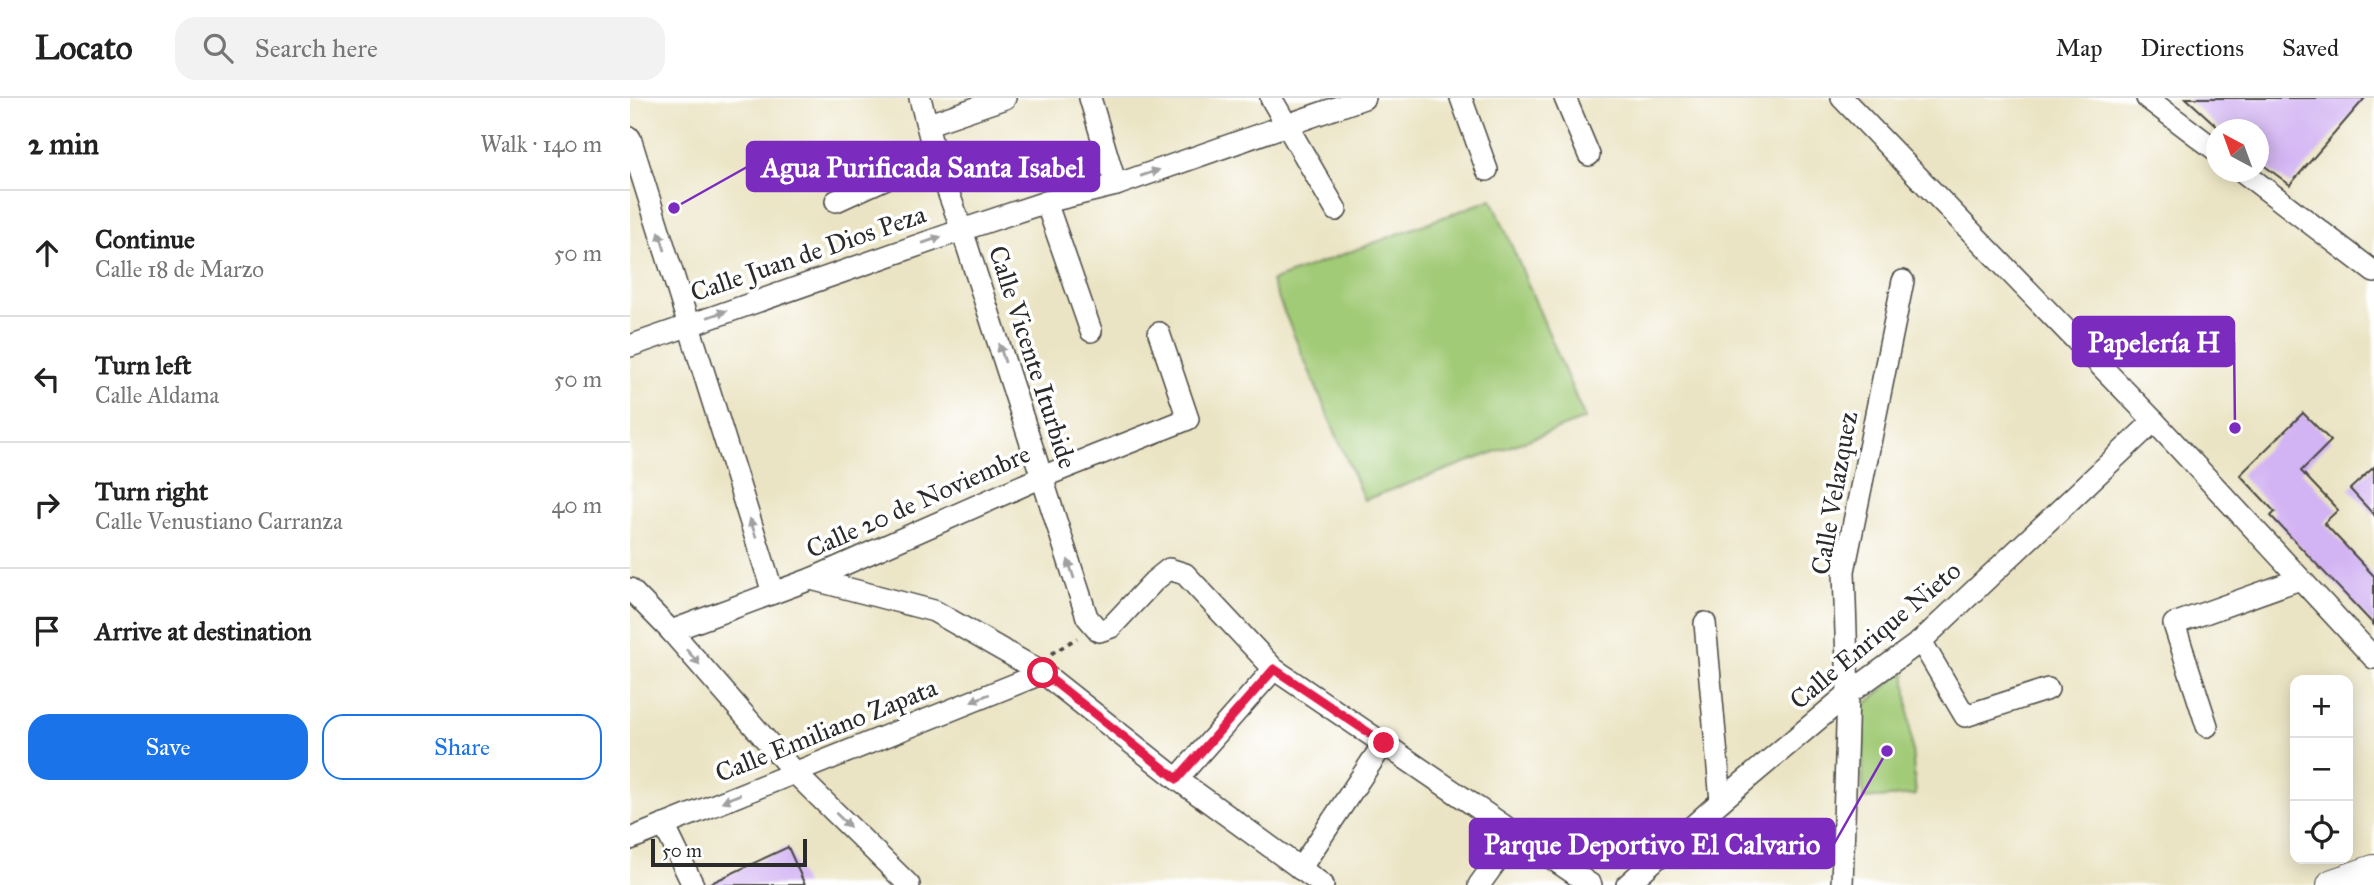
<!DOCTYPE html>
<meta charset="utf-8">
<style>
:root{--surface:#fff;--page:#f2f2f2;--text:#222;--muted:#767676;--line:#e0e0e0;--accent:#1a73e8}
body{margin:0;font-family:"IM FELL Great Primer",serif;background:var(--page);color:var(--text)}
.controls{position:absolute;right:21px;bottom:21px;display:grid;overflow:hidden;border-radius:14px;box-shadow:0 4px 18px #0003}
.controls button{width:63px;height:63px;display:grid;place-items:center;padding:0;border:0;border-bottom:2px solid var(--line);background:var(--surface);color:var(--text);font:35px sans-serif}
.compass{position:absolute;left:1576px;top:21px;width:63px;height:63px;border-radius:50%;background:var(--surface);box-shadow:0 4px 18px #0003;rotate:319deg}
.scale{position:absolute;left:21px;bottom:18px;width:156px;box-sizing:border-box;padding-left:7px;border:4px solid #2b2b2b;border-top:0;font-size:19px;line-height:24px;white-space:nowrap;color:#2b2b2b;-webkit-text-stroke:5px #fff;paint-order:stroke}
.stop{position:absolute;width:21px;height:21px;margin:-16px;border:5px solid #e11d48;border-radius:50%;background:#fff}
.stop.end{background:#e11d48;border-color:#fff;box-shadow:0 2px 7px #0008}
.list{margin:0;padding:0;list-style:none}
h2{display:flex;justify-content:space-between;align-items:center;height:91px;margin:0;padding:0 28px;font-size:30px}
h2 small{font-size:23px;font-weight:400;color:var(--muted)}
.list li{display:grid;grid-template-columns:46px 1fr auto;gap:21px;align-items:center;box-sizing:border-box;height:126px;padding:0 28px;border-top:2px solid var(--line)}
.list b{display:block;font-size:26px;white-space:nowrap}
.list p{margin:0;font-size:23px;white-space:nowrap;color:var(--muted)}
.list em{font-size:23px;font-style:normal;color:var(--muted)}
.actions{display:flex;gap:14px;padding:21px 28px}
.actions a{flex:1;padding:16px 0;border:2px solid var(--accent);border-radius:21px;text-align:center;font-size:24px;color:var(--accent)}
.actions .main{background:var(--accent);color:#fff}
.icon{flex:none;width:38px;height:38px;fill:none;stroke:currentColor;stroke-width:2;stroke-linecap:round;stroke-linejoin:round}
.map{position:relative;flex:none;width:1744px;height:787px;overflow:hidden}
header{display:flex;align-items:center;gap:42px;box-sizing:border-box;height:98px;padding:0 35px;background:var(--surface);border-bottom:2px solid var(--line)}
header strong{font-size:33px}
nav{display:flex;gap:38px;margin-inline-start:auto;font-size:24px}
.search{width:490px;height:63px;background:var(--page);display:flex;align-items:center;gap:18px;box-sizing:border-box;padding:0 24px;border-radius:21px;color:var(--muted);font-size:26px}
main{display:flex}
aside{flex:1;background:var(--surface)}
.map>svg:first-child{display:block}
</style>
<header>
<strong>Locato</strong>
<div class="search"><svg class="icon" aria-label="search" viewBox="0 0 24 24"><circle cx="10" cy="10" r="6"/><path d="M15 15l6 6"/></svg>Search here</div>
<nav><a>Map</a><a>Directions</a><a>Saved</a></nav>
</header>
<main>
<aside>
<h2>2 min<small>Walk · 140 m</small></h2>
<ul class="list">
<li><svg class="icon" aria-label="ahead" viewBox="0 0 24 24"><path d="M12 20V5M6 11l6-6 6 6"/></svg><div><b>Continue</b><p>Calle 18 de Marzo</p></div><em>50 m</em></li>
<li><svg class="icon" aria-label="left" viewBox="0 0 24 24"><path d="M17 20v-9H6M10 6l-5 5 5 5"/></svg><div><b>Turn left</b><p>Calle Aldama</p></div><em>50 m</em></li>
<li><svg class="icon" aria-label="right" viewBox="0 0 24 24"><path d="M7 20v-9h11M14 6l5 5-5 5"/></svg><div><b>Turn right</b><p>Calle Venustiano Carranza</p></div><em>40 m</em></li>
<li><svg class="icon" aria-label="arrive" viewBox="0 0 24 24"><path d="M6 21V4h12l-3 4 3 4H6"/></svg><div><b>Arrive at destination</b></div></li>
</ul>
<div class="actions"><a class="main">Save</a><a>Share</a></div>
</aside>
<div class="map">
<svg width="1744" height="787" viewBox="0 0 1744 787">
<rect width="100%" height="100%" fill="#fff"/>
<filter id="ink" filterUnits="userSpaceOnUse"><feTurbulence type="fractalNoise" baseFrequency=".0143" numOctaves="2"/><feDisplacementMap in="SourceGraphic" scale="14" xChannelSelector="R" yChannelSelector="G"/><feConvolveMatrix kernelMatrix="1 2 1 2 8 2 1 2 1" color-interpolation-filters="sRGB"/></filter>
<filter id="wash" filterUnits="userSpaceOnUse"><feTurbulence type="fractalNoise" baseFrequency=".00686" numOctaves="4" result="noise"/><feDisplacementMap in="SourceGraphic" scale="28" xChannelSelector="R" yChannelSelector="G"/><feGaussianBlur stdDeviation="1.57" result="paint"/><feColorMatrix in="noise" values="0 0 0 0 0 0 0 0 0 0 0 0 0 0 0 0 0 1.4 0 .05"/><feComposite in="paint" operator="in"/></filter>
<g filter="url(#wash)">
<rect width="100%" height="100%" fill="#ebe4c4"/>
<!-- green -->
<g fill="#a2cb77" stroke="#667b51" stroke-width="2">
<polygon points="862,101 955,321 734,402 641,183"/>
<polygon points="1275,572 1286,697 1233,701 1232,609"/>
</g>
<g id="blocks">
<!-- building -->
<g fill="#d2b3f3">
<polygon points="1556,0 1735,0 1660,87 1628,63 1628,32 1591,32"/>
<polygon points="1673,315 1701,343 1671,373 1708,412 1694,425 1744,478 1744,527 1641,418 1645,414 1610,377"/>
<polygon points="1744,369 1744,417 1720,391"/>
<polygon points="158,749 175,787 77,787"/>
</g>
</g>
</g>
<g filter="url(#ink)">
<use href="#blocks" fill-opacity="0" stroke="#484742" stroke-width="2"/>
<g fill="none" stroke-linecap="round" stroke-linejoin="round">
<defs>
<g id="street">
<polyline points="290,0 305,58 332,132 457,519 469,533 481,529 524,483 539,471 555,476 644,571 961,787"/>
<polyline points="460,0 486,87"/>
<polyline points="641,0 706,112"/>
<polyline points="831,0 857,72"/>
<polyline points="935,0 959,57"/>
<polyline points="1212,0 1524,323 1744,560"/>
<polyline points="1517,0 1587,53"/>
<polyline points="299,26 375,0"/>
<polyline points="0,40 143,495"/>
<polyline points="1613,74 1744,174"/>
<polyline points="206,103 305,58"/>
<polyline points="416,104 461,233"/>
<polyline points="0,248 332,132 416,104 486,87 734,0"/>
<polyline points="181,481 304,513 413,575 547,681 693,787"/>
<polyline points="0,491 41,533 164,674 279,787"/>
<polyline points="1075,525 1091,703"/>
<polyline points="41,533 181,481 412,379 558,321 529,235"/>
<polyline points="1291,543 1335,618 1418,591"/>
<polyline points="1577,628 1544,526 1670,481"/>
<polyline points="547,681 644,571"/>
<polyline points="34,727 63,787"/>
<polyline points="0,741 413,575"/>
<polyline points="670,771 754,645"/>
<polyline points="849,787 886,736"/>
<polyline points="997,787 1091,703 1218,596 1291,543 1524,323"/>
<polyline points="1212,787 1218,596 1214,473 1273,183"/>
</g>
<polyline id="secondary" points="1703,787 1744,773"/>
</defs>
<!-- street casing -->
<use href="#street" stroke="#484742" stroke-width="24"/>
<!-- secondary casing -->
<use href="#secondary" stroke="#484742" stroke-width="34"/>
<!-- path -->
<polyline stroke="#484742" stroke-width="3.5" stroke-dasharray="5 5" stroke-linecap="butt" points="421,556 447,540"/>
<!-- street -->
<use href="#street" stroke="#fff" stroke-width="21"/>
<!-- secondary -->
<use href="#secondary" stroke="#fff" stroke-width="32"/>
</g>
<!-- one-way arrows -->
<defs><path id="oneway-solid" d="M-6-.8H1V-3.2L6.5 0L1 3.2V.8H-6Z" transform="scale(1.75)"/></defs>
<g fill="#a0a0a0">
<use href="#oneway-solid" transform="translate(520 75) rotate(-19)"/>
<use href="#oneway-solid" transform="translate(302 142) rotate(-19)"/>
<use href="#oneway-solid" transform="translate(32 143) rotate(-107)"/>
<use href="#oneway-solid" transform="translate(87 216) rotate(-19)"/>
<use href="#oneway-solid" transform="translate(372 255) rotate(-108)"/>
<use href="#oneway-solid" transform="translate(123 430) rotate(-108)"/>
<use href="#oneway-solid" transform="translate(441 471) rotate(-108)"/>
<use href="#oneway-solid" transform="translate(63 559) rotate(49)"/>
<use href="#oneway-solid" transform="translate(350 600) rotate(158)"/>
<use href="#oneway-solid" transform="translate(101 700) rotate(158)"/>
<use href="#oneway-solid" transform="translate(213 722) rotate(44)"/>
</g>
</g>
<g fill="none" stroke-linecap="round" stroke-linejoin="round" filter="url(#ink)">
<!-- route -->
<polyline stroke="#e11d48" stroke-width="9" points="413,575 547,681 644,571 754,645"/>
</g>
<g text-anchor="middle" stroke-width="7" stroke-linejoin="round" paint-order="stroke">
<!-- street labels -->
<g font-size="26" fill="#2b2b2b" stroke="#fff">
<text transform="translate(178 155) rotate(-19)" y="9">Calle Juan de Dios Peza</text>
<text transform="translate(403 259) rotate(72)" y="9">Calle Vicente Iturbide</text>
<text transform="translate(1204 395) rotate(-80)" y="9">Calle Velazquez</text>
<text transform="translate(288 403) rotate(-24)" y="9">Calle 20 de Noviembre</text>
<text transform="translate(1245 537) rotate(-40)" y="9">Calle Enrique Nieto</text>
<text transform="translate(196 632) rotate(-22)" y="9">Calle Emiliano Zapata</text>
</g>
</g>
<!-- callouts -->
<path fill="none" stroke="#7b2cbf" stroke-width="2.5" d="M44 110L117 69M1605 330L1604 244M1257 653L1204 746"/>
<g fill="#7b2cbf" stroke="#fff" stroke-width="2.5">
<circle cx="44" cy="110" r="7"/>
<circle cx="1605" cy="330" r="7"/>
<circle cx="1257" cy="653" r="7"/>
</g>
<g fill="#7b2cbf" stroke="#7b2cbf" stroke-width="2.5">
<rect x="117" y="44" width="352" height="49" rx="7"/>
<rect x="1443" y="219" width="161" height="49" rx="7"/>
<rect x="840" y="721" width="364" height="49" rx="7"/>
</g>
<g font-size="28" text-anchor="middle" font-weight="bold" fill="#fff">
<text x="293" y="79">Agua Purificada Santa Isabel</text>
<text x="1524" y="254">Papelería H</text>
<text x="1022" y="756">Parque Deportivo El Calvario</text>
</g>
</svg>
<div class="controls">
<button>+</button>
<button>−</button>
<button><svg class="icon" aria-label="locate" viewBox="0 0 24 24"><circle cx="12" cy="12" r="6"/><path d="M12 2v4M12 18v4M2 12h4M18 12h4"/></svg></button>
</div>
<svg class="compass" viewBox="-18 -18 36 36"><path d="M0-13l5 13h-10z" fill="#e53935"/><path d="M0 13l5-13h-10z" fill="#767676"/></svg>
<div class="scale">50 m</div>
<div class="stop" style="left:413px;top:575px"></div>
<div class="stop end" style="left:754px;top:645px"></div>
</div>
</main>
